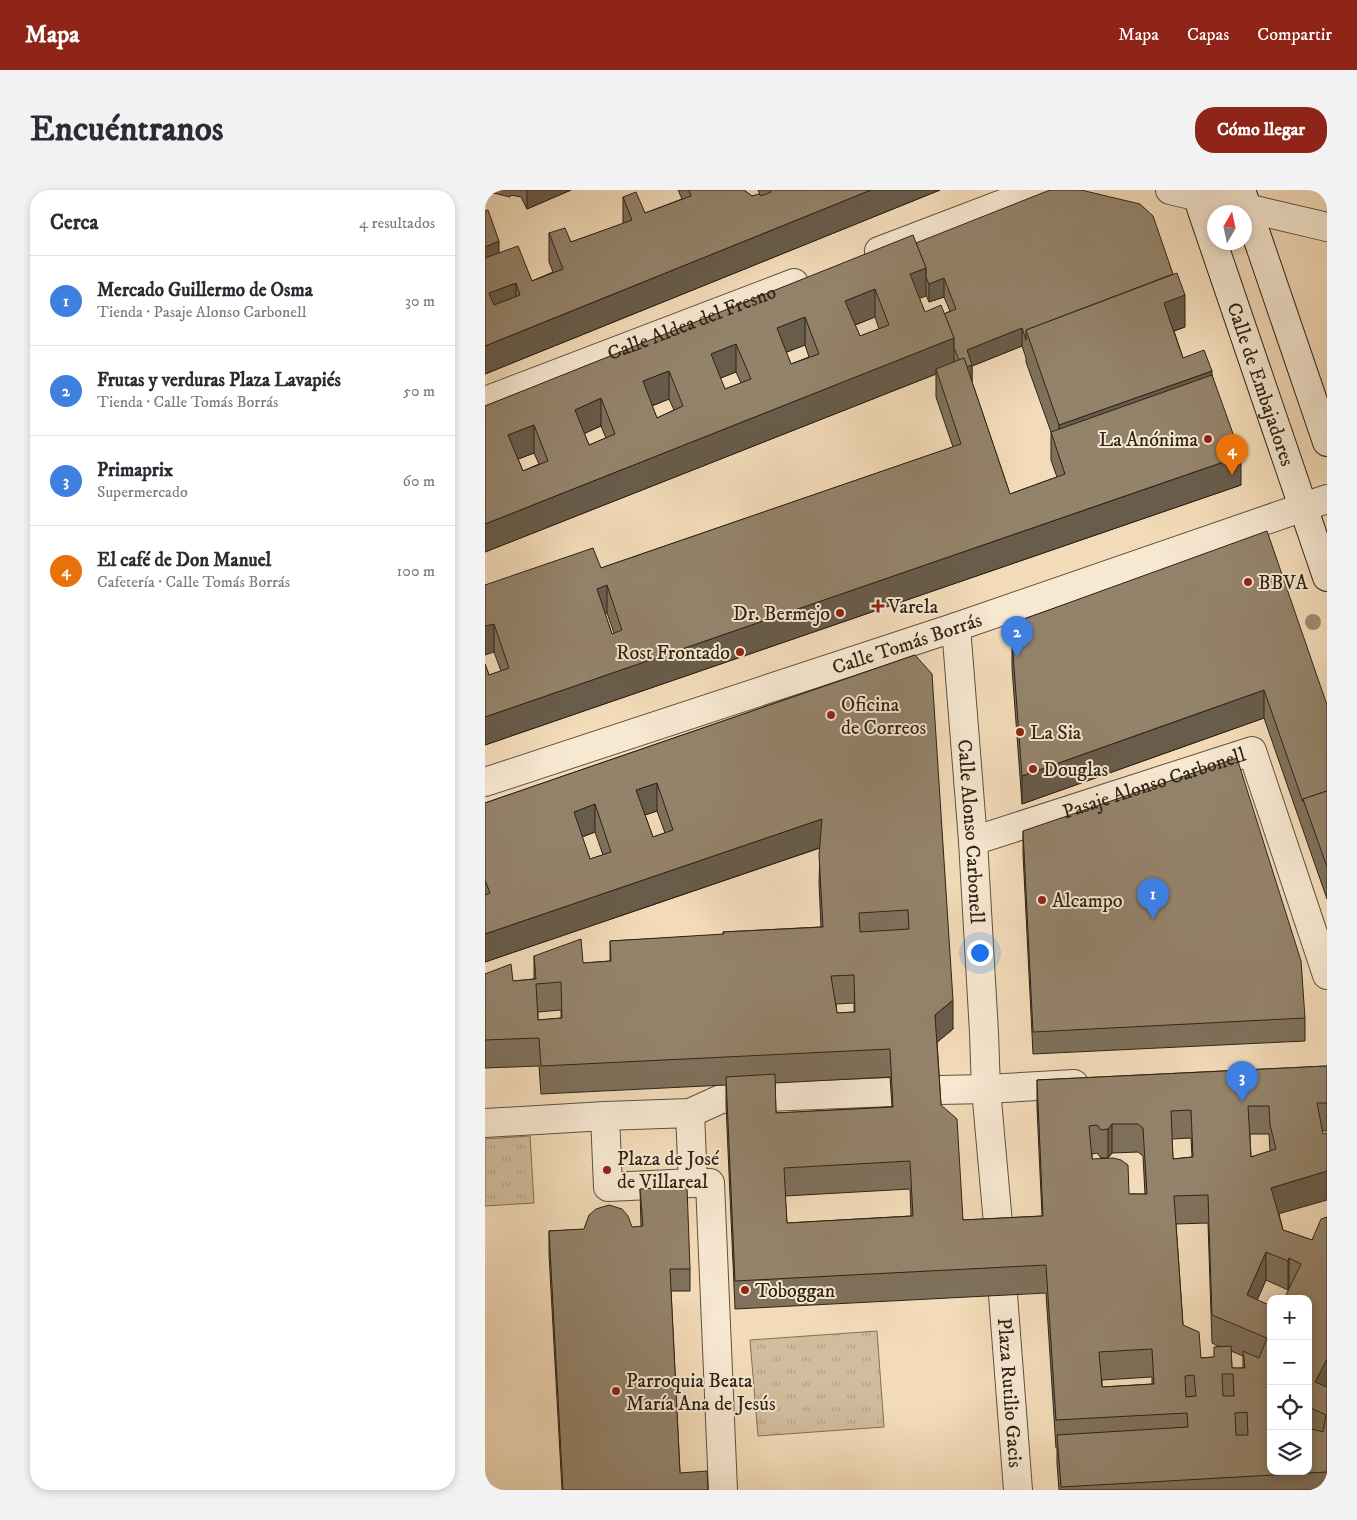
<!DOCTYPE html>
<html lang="es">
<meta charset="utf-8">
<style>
:root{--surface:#fff;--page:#f2f2f3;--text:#2b2b33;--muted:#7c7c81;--line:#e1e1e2;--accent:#8f2418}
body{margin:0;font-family:"IM FELL DW Pica",serif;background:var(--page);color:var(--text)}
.controls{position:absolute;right:15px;bottom:15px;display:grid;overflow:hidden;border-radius:10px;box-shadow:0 2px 8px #0003}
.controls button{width:45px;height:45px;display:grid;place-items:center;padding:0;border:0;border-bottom:1px solid var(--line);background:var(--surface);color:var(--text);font:25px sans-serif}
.compass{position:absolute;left:722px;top:15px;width:45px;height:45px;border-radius:50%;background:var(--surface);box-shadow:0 2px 8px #0003;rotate:9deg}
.you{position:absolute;left:494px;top:762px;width:18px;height:18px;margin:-12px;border:4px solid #fff;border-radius:50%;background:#1a73e8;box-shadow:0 0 0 8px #1a73e833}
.badge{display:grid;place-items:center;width:32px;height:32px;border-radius:50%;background:var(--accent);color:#fff;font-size:16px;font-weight:700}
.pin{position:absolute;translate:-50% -41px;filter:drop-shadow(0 1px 2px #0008)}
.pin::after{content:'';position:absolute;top:26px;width:18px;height:15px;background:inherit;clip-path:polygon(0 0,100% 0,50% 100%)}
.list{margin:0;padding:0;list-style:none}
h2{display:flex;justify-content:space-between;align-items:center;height:65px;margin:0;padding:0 20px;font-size:21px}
h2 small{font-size:16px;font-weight:400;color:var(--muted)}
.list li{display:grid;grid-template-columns:32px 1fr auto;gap:15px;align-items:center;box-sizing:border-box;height:90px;padding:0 20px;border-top:1px solid var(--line)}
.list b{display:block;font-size:19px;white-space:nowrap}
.list p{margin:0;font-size:16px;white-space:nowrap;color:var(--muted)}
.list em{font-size:16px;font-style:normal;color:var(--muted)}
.icon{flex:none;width:28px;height:28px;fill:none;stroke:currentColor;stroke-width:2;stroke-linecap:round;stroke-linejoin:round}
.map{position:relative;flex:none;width:842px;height:1300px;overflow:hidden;border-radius:20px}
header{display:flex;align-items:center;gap:30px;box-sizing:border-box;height:70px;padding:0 25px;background:var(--accent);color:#fff}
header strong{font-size:24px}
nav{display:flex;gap:28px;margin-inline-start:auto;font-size:18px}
.intro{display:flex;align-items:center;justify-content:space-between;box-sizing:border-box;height:120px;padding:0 30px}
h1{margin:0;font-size:35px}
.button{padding:12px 22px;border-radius:20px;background:var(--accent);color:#fff;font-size:18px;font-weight:700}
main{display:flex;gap:30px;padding:0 30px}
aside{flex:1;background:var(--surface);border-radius:20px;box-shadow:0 2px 8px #0003}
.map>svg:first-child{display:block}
</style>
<header>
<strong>Mapa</strong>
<nav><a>Mapa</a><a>Capas</a><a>Compartir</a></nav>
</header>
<div class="intro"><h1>Encuéntranos</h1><a class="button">Cómo llegar</a></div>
<main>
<aside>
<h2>Cerca<small>4 resultados</small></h2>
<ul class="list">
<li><span class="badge" style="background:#3f7fe0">1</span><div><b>Mercado Guillermo de Osma</b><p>Tienda · Pasaje Alonso Carbonell</p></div><em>30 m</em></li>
<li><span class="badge" style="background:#3f7fe0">2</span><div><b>Frutas y verduras Plaza Lavapiés</b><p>Tienda · Calle Tomás Borrás</p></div><em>50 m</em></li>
<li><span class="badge" style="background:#3f7fe0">3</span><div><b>Primaprix</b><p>Supermercado</p></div><em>60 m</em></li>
<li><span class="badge" style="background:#e8710a">4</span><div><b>El café de Don Manuel</b><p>Cafetería · Calle Tomás Borrás</p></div><em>100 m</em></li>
</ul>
</aside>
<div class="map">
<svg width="842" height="1300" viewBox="0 0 842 1300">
<defs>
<pattern id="grass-tufts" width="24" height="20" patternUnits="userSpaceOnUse" patternTransform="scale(1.25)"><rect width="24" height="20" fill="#d1bc9d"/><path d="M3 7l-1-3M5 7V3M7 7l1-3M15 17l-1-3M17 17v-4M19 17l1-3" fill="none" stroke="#b4a186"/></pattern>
</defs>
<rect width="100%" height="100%" fill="#f3dbb9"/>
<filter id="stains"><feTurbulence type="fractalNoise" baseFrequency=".004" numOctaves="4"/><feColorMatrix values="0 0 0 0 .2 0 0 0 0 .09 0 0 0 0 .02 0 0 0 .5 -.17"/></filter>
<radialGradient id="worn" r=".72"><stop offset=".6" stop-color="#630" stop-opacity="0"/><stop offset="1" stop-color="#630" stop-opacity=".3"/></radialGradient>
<!-- grass -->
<g fill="url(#grass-tufts)" stroke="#7f705a">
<polygon points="45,946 49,1013 0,1016 0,949"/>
<polygon points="392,1141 399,1237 273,1246 265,1150"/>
</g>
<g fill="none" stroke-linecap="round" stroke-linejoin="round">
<defs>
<g id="pedestrian">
<path id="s1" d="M488,651l279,-90 75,224"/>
<polyline points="501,899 589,894"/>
<polyline points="0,933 120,926"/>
<polyline points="208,993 225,993 238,1300"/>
</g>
<g id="minor">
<polyline points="685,0 842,37"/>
<polyline points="394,61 554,0"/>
<path id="s2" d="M0,211l309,-118"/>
<path id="s3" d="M471,437l17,214 11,192 2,56 14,157"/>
<path id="s4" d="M0,592l471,-155 371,-128"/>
<polyline points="454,900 501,899"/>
<polyline points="205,923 208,993 123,997 120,926 205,923 236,909 406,902"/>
<path id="s5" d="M518,1105l15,195"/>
</g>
<g id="secondary">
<path id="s6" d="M710,0l132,387"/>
<polyline points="756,0 842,252"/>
</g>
</defs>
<!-- pedestrian casing -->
<use href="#pedestrian" stroke="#5e513f" stroke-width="30"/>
<!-- minor casing -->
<use href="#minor" stroke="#5e513f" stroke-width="30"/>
<!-- secondary casing -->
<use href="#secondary" stroke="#2d2316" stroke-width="30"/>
<!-- pedestrian -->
<use href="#pedestrian" stroke="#f7e8d2" stroke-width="28"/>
<!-- minor -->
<use href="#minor" stroke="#f7e8d2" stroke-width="28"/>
<!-- secondary -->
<use href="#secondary" stroke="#f7e8d2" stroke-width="28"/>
</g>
<!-- trees -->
<circle fill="#9d8b72" cx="828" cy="432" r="8"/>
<!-- wall -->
<g fill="#7f715c" stroke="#2d2316" fill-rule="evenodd">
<polygon points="0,0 86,0 42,19 36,7 26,5 25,7 0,1"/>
<polygon points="193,0 259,0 267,6 275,5 273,0 455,0 0,184 14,63 47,91 68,82 64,72 64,43 86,52 138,34 138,7 160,23 197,9"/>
<path d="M431,53l269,84 -11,4 9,27 29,17 29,110 -756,260v-81l4,11 12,-4 -7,-19 -9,-67 116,-17 352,-121 -17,-50v-23l-451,178v-146zM441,105l3,7 15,-5 6,14 -6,3 -19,-2 -6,-14zM390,127l4,12 -19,7 -5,-11zM320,155l4,12 -18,7 -5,-12zM537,156l4,12v4l25,70v28l6,17 -47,17 -38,-112v-16zM251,182l5,11 -16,6 -5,-11zM184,209l5,11 -17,8 -5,-12zM116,236l5,12 -17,7 -5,-12zM49,263l5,11 -16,7 -5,-12zM122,423l7,20 -2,1 -7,-20z"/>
<polygon points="539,429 842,515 842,709 779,528 537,614 527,478 527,450"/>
<path d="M430,465l38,374 -16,13 4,63 22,115 79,-4 -5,-108v-28l290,-14v65h-5l-43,83 4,16 29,10 15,-23v273h-268l-2,-27v-15h-1l-10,-155 -311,16 -9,-204v-20l-185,9 -2,-28 -54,2v-94l28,7 21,-2v-23l49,7 27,-2v-20l113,-6v-3l98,-5 -2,-44 1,-35 -335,114v-159zM172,621l8,22 -12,4 -8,-22zM110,642l8,23 -13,4 -8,-22zM369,813v9l-17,1 -1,-9zM76,820v8l-23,2v-8zM405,887l2,30 -116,6 -1,-30zM765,944h19l1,17 -19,6zM706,948l1,19 -19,2 -1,-20zM653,962l5,4 2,38h-16l-37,-35v-5l5,-1 4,5h7l4,-5zM425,999l1,27 -124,7 -2,-27zM723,1033l4,120 8,4 -6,10 -13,1 -18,-33 -7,-101zM781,1090l22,10 1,-4 19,13v172h-37v-165l-14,-6zM746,1161l12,5v12h-11zM667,1187v7l-50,3v-7z"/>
<polygon points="538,641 820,828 820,851 548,864 538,664"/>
<polygon points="155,999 205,1079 205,1101 186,1101 195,1283 223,1300 77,1300 64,1064 64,1041 156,1037"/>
</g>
<!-- shaded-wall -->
<g fill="#685c4b" stroke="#2d2316">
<polygon points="42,0 86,0 42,19"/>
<polygon points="386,0 455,0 0,184 0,156"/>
<polygon points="14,51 14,79 0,85 0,57"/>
<polygon points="441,78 441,106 425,112 425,84"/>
<polygon points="459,88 459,107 444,112 444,94"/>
<polygon points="31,93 31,121 4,131 4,103"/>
<polygon points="390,99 390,127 360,139 360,111"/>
<polygon points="700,105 700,137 679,144 546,152"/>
<polygon points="320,127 320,155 292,166 292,138"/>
<polygon points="537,138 537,156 487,176 487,193 477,197 482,160"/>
<polygon points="469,148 469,177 451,179 451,184 0,362 0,334"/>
<polygon points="251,154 251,182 226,192 226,164"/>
<polygon points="184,181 184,209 158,219 158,191"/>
<polygon points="727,181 727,213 574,267 574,235"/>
<polygon points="116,208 116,236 90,248 90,220"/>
<polygon points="49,235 49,263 23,273 23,245"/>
<polygon points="756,266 756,295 0,555 0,527"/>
<polygon points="122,395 122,423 112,427 112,399"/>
<polygon points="9,434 9,462 0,465 0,436"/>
<polygon points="779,500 779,528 537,614 537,586"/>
<polygon points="172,593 172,621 151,628 151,600"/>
<polygon points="110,614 110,642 89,650 89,622"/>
<polygon points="337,629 337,657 0,772 0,744"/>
<polygon points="468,810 468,839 450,854 450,825"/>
<polygon points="627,934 627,963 623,968 623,939"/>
<polygon points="842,981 842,1010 786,1026 786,998"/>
<polygon points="781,1062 781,1090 762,1133 762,1105"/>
<polygon points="804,1068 804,1096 803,1100 803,1071"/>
<polygon points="842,1169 842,1197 830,1220 830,1192"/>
</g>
<!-- building -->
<g fill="#94836b" stroke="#2d2316" fill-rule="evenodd">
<path d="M204,0h55l8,6 7,-2 2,2 10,-4 -1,-2h101l-386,156v-88l33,-12 14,35 31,-12 -14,-36 16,-5 6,14 61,-22 -9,-23 13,-5 9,21 46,-17zM31,93l4,12 -26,10 -5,-12z"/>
<polygon points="565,0 596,0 655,14 668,26 688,84 541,140 541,150 537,138 482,160 487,175 482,177 479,168 474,170 469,158 469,148 459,124 471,119 459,88 444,94 441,87 441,78 431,53"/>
<polygon points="3,20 14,51 0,57 0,21"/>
<path d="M428,45l13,33 -16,6 15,38 16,-7 13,33 -469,186v-118zM390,99l14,36 -29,11 -15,-35zM320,127l14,37 -28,10 -14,-36zM251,154l15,35 -26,10 -14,-35zM184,181l14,35 -26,12 -14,-37zM116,208l14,36 -26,11 -14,-35zM49,235l14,36 -25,10 -15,-36z"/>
<polygon points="692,83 700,105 679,113 684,128 698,168 719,160 727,181 574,235 541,140"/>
<path d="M479,168l46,136 55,-20 -14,-42 161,-57 29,81 -756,261v-53l4,11 20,-7 -15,-44 -9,2v-41l108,-37 8,20 360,-124 -25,-75zM122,395l15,45 -10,4 -15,-45z"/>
<polygon points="782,341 842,515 842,601 818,609 818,612 779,500 537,586 527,450 539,429"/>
<path d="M430,465l17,19 21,326 -18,15 6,90 16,14 6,101 80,-4 -6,-136 290,-14v37h-10l6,31 4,-1v38l-56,17 12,42 29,10 9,-21 6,-2v142l-12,23 12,5v85l-266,15 -4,-52 131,-8 -1,-14 -131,7 -10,-155 -311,16 -9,-204 49,-3 1,39 117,-6 -3,-58 -349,17 -2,-28 -54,2v-66l26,-10 2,17 23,-2 -2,-23 47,-17 2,24 28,-2 -1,-20 114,-7 -1,-2 100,-5 -4,-72 3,-36 -337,115v-39l5,-2 -5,-13v-77zM172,593l16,47 -20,7 -17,-47zM110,614l16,48 -21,7 -16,-47zM423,720l1,19 -49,3 -1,-19zM369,785l1,37 -18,1 -6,-37zM76,792l1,36 -24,2 -2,-36zM763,916h21l1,19 6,24 -25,8zM706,920l2,47 -20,2 -2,-48zM627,934h26l5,4 4,66h-18l-1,-29 -7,-5 -8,-2 -21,1 -3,-33 8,-1 4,5 7,-1zM425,971l3,55 -126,7 -3,-55zM723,1005l4,120 55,23 -8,20 -16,-7 2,17h-13l-1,-22 -17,1v10l-13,1 -2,-26 -16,-7 -9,-129zM781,1062l22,9 1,-3 12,6 -17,35h24v109h3l15,7 -3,17 -15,-4v43h-37v-165l-24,-11zM667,1159l2,35 -52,3 -3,-35zM737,1184h11l1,22h-11zM709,1185l2,21 -10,1 -1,-21zM762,1222l1,23h-12l-1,-22z"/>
<polygon points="752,568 816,771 820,828 548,842 538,641"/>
<polygon points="842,601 842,677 818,609"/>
<polygon points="202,996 205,1079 185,1079 195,1283 222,1281 223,1300 78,1300 64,1041 99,1039 104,1025 111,1019 124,1015 137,1019 143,1026 147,1037 158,1036 155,999"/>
</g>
<!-- markers -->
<g fill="#8f2418" stroke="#f7e8d2" stroke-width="2">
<circle cx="723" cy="249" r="5"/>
<circle cx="763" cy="392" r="5"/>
<path d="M390.5 408.5h5v5h5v5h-5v5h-5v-5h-5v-5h5z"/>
<circle cx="355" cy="423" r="5"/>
<circle cx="255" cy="462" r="5"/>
<circle cx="346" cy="525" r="5"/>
<circle cx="535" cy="542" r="5"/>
<circle cx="548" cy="579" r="5"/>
<circle cx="557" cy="710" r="5"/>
<circle cx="122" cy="980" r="5"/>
<circle cx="260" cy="1100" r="5"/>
<circle cx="131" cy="1201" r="5"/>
</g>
<g text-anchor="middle" stroke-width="4" stroke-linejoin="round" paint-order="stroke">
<!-- street labels -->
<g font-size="20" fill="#2d2316" stroke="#f7e8d2">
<text dy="7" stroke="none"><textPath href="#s2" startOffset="221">Calle Aldea del Fresno</textPath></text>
<text dy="7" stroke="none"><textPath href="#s6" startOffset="205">Calle de Embajadores</textPath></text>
<text dy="7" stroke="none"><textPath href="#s4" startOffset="444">Calle Tomás Borrás</textPath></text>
<text dy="7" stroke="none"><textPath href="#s1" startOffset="190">Pasaje Alonso Carbonell</textPath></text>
<text dy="7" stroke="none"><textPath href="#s3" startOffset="205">Calle Alonso Carbonell</textPath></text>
<text dy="7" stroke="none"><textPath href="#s5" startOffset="98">Plaza Rutilio Gacis</textPath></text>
</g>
<!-- poi labels -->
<g font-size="20" fill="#2d2316" stroke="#f7e8d2" text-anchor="start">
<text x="713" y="256" text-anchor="end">La Anónima</text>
<text x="773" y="399">BBVA</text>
<text x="403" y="423">Varela</text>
<text x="345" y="430" text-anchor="end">Dr. Bermejo</text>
<text x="245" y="469" text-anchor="end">Rost Frontado</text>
<text x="356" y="521">Oficina<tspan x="356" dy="23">de Correos</tspan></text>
<text x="545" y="549">La Sia</text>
<text x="558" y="586">Douglas</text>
<text x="567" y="717">Alcampo</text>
<text x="132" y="975">Plaza de José<tspan x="132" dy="23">de Villareal</tspan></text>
<text x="270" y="1107">Toboggan</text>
<text x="141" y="1197">Parroquia Beata<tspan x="141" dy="23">María Ana de Jesús</tspan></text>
</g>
</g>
<rect width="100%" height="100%" filter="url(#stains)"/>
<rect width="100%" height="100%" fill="url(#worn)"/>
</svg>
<div class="controls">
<button>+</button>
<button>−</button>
<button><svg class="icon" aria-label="locate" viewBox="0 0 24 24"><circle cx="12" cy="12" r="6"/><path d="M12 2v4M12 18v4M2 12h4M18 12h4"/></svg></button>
<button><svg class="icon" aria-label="layers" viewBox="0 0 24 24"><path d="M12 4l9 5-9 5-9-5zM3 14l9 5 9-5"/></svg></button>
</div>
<svg class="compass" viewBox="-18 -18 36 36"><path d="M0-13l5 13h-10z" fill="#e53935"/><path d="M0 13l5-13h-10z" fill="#7c7c81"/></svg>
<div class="you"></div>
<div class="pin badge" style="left:668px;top:729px;background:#3f7fe0">1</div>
<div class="pin badge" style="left:532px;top:467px;background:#3f7fe0">2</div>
<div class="pin badge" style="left:757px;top:912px;background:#3f7fe0">3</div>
<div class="pin badge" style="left:747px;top:285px;background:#e8710a">4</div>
</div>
</main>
